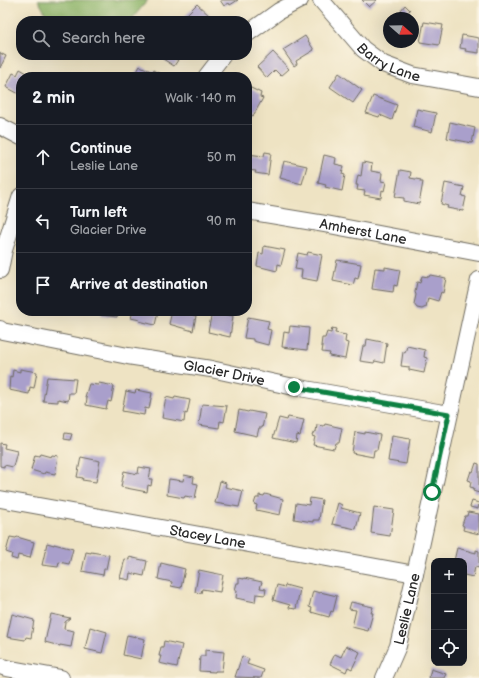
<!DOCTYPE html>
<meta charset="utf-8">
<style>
:root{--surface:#171b24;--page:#242831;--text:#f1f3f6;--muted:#9ea1a6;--line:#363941}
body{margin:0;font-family:"Balsamiq Sans",sans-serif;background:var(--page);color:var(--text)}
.controls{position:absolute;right:12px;bottom:12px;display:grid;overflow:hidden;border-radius:8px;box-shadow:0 4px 16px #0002}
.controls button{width:36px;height:36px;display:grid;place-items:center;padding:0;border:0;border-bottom:1px solid var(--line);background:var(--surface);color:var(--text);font:20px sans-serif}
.compass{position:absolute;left:383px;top:12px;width:36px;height:36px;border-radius:50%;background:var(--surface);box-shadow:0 4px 16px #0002;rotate:110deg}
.stop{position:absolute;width:12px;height:12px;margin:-9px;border:3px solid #0b8043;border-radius:50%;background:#fff}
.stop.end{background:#0b8043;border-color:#fff;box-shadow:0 1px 4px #0008}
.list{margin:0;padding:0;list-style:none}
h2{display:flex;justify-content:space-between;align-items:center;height:52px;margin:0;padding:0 16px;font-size:17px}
h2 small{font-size:13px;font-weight:400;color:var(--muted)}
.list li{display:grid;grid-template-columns:26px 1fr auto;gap:12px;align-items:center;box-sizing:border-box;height:64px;padding:0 16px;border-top:1px solid var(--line)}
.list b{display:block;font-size:15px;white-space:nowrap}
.list p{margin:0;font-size:13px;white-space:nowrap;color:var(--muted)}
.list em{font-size:13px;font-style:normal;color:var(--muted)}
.icon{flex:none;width:22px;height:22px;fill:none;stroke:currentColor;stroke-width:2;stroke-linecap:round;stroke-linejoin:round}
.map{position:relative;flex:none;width:479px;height:678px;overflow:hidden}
.search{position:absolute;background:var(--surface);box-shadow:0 4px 16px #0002;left:16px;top:16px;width:236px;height:44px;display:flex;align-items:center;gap:10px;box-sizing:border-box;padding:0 14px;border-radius:16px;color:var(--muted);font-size:15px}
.panel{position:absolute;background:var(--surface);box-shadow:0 4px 16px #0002;left:16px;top:72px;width:236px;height:244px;border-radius:16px}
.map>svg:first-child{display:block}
</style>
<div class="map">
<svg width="479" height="678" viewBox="0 0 479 678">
<rect width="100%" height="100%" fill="#fcf5e5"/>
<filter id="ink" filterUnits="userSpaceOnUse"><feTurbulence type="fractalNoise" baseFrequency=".025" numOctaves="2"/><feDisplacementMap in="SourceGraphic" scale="8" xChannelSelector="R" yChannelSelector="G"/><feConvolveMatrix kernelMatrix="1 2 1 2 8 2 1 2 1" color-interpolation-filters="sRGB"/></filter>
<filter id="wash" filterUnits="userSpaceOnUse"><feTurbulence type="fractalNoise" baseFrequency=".012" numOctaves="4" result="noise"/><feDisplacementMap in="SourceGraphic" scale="16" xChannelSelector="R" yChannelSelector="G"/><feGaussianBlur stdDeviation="0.9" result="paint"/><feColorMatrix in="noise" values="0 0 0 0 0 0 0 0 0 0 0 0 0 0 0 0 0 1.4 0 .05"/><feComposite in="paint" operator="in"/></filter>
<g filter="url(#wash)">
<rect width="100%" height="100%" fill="#eee3c3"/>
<!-- forest -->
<polygon fill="#90b66c" stroke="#5e704c" points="38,0 148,0 130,21 50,21"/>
<g id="blocks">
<!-- building -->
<g fill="#a99fcb">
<polygon points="220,0 238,0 230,5 229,3 224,6"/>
<polygon points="362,0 377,0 369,7"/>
<polygon points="197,4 211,17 207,21 183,21 185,19 183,18"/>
<polygon points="405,5 410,10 406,15 401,10"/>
<polygon points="424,22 443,25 439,45 420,42"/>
<polygon points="462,35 479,38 479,53 465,51 466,49 460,48"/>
<polygon points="305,36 314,50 296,61 297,64 294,66 283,50"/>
<polygon points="273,52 289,69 281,76 275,70 267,78 257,67"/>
<polygon points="0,53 6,56 0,68"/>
<polygon points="161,55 178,55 175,59 178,60 174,66 160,57"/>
<polygon points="140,66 153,72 153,70 166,77 138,77 135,75"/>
<polygon points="20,69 34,77 21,77 21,95 6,87 13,73 17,75"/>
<polygon points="339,73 362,90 353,103 330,87"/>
<polygon points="247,86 261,93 260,97 263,98 253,116 247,112"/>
<polygon points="373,96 397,105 392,120 380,115 379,117 366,113"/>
<polygon points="417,109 436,113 432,132 413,127"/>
<polygon points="450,122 475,128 472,143 447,138"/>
<polygon points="265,152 271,153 268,175 255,173 256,171 247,170 247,154 264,156"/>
<polygon points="324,155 336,158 335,164 344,166 342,174 345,175 342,191 325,187 326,185 318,183"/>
<polygon points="284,161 307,166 302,184 280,178"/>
<polygon points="363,162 372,164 371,171 382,173 381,181 386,182 384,191 382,190 381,198 364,195 365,191 357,190 358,185 356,185 358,175 361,176"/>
<polygon points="400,170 411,172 410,178 421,180 420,182 423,182 419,204 404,201 404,198 395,197"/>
<polygon points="445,183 464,187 462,196 466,197 463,211 447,208 448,206 441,204"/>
<polygon points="264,246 285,250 281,265 278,264 277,271 257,266 259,253 263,254"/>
<polygon points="308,252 322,255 317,281 301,278 302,270 295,269 298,253 307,255"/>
<polygon points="337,260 361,264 358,279 355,278 353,285 333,281"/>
<polygon points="385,267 400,270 397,286 394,285 393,292 372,289 375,268 385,269"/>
<polygon points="430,275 446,278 443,293 441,292 438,301 428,298 426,307 422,309 417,308 414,304 416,295 415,292 417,282 420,283 422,276 429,277"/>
<polygon points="102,311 118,311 117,317 101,315"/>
<polygon points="133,311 155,311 158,312 155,325 139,321 140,320 131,318"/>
<polygon points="172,311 194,311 193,315 196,316 193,331 169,324"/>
<polygon points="209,311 224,311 224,314 233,316 230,337 208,332 212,312"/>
<polygon points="248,317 269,321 267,329 271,330 268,345 253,341 253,339 244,338"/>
<polygon points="290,326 309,328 307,350 282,347 284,332 289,333"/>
<polygon points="332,328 336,329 335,333 346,335 345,342 348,343 345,359 329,356 330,353 322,352 323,346 321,346 322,338 325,338 327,332 331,333"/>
<polygon points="367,339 387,343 384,363 375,361 374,363 360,361 363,346 366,346"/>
<polygon points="407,346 425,350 424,357 427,358 424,373 409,370 409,367 401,366 403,352 405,353"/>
<polygon points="20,369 37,372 34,388 30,387 29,394 9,390 10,376 12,377 13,370 20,372"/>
<polygon points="47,377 76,379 74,393 69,393 68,401 58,399 58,402 43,401"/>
<polygon points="99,383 114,386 111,402 108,401 106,409 86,405 87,398 85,397 89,384 98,385"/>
<polygon points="136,390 152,393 149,409 145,408 144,415 122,411 126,391 135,393"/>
<polygon points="166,397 174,399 175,397 190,400 187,414 185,413 184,422 162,418"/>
<polygon points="202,404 227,406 224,422 220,421 219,428 199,425"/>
<polygon points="239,410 248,412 249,411 265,414 262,428 259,428 257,436 235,431"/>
<polygon points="288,417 304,420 300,436 297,435 296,443 273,438 279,418 287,420"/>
<polygon points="325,424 342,428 339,443 336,443 334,449 313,445 315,437 312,436 314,431 316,432 317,425 324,426"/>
<polygon points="355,432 365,434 365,432 380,435 377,450 374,450 373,457 352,453"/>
<polygon points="65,433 72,434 70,440 64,439"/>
<polygon points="392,436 410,439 406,464 388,461"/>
<polygon points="0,443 5,444 4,448 17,451 13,467 4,465 4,467 0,466"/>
<polygon points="40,454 51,457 52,455 58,456 55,474 45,472 44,474 31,470 35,455 39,456"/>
<polygon points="81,457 100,461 96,482 82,480 83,478 77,477"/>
<polygon points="476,463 479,464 479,493 473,491 474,488 470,487 471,481 468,480 471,471 473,472"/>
<polygon points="139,467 151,469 149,479 152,479 151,486 148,485 147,492 121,487 124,471 138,474"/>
<polygon points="184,475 194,477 193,483 198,484 195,498 185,496 184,498 167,495 169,479 183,481"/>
<polygon points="220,481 226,483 225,487 243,491 239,507 215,503"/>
<polygon points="265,494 283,499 280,515 256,510 257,505 254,504 256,498 259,498 259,495 264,496"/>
<polygon points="310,498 322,500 319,520 313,520 313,522 294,519 296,503 309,505"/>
<polygon points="472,501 479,503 478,509 470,507"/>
<polygon points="338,503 342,505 341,508 360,513 356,529 332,524"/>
<polygon points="374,507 394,510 390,536 371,533"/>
<polygon points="468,512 479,514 479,534 463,530 464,526 462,525 465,516 467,516"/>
<polygon points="10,537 16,538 17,537 34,542 30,558 18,555 17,560 11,558 12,554 6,552"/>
<polygon points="47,543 54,545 54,544 73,549 69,564 59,562 58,567 42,565"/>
<polygon points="457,548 476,553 476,550 479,551 479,568 475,567 473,577 464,575 464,561 454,561"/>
<polygon points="86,552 91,553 91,552 109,555 106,569 104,569 103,575 82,571"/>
<polygon points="129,557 147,561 144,576 130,573 129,580 120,578 125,559 129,560"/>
<polygon points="161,563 185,569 181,588 171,586 172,582 158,579"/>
<polygon points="199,570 223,575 220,592 202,589 201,593 195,592"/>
<polygon points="239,578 244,579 244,578 262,582 260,588 266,589 265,595 256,594 255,602 236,598 237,590 235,590 237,583 239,583"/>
<polygon points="277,585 285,587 285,585 300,589 296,609 289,608 290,605 273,600"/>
<polygon points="313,591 320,593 320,592 337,596 333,612 331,611 329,617 311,612 312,608 309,607"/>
<polygon points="351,602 373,607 371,613 373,613 368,631 352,627 356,610 349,609"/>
<polygon points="12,614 34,620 31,638 26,637 25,640 7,637"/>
<polygon points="51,614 70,618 65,622 64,629 74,631 71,647 60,645 60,646 45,642"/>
<polygon points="90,627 107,632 102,653 85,649"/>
<polygon points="127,635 145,639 141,659 123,655"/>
<polygon points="164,641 182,645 177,667 159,663 161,656 159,656 161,647 163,647"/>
<polygon points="346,646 360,652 352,669 348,667 346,672 330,664 335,654 341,657"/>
<polygon points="205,650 224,652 222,671 215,671 215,672 199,671 200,656 205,656"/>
<polygon points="242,656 249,659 247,664 264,670 261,678 235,677"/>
<polygon points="431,669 446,674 444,678 429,678"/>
</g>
</g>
</g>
<g filter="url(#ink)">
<use href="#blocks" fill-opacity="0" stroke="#6f6b60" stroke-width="1"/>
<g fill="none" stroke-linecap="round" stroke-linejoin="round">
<defs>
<g id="minor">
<path id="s1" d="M321,0l42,49 20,15 29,11 67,12"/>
<polyline points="247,34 279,11 300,0"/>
<polyline points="206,77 223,55"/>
<polyline points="0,126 21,137"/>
<path id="s2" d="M247,211l78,13 154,29"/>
<polyline points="0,270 4,250 21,196"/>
<path id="s3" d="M0,329l2,2 126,25 83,13 83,18 155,27"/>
<path id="s4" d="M0,499c139,24 277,51 415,75"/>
<polyline points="0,666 6,668 61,678"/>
<path id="s5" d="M384,678l14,-32 17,-72 64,-294"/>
</g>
</defs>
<!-- minor casing -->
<use href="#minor" stroke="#6f6b60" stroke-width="18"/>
<!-- minor -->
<use href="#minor" stroke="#fff" stroke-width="16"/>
</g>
</g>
<g fill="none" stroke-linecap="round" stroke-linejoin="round" filter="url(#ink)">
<!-- route -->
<polyline stroke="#0b8043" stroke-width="5" points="294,387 449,414 432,492"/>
</g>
<g text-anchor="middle" stroke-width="4" stroke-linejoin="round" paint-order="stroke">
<!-- street labels -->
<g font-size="14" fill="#2b2b2b" stroke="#fcf5e5">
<text dy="5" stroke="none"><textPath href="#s1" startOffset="94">Barry Lane</textPath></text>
<text dy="5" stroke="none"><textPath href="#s2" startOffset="118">Amherst Lane</textPath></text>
<text dy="5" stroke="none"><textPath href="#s3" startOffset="229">Glacier Drive</textPath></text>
<text dy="5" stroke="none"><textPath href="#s4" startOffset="211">Stacey Lane</textPath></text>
<text dy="5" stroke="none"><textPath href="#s5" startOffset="73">Leslie Lane</textPath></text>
</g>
</g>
</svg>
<div class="controls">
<button>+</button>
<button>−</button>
<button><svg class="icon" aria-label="locate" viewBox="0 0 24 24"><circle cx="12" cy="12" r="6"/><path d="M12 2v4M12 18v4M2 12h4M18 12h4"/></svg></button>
</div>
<svg class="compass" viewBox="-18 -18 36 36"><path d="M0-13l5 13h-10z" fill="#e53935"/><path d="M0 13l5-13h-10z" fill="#9ea1a6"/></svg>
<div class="stop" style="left:432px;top:492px"></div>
<div class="stop end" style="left:294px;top:387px"></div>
<div class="search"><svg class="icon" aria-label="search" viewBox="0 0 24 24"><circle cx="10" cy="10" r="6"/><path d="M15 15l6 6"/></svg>Search here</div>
<section class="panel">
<h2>2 min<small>Walk · 140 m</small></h2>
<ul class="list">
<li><svg class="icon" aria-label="ahead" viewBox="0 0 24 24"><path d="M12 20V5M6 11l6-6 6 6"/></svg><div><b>Continue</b><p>Leslie Lane</p></div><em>50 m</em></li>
<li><svg class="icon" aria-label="left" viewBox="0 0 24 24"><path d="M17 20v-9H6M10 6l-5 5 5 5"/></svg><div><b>Turn left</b><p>Glacier Drive</p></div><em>90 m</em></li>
<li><svg class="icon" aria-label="arrive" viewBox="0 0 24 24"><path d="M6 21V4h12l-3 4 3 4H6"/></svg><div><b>Arrive at destination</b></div></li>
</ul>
</section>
</div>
